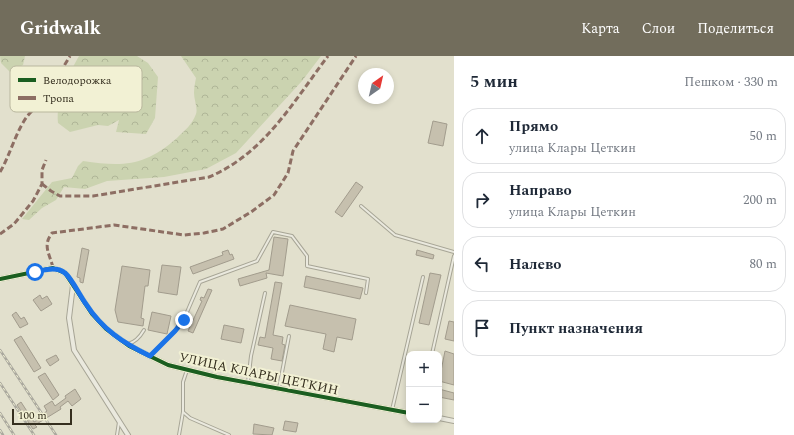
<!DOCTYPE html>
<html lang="ru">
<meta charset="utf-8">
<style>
:root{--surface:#fff;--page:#f2f2f3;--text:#1f2937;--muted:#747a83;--line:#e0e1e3;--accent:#726d5c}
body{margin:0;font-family:Spectral,serif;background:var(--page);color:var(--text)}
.controls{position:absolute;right:12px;bottom:12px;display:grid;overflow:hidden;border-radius:8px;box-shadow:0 2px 6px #0003}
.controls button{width:36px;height:36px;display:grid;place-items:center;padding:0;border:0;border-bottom:1px solid var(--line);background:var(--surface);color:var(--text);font:20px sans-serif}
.compass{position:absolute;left:358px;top:12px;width:36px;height:36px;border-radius:50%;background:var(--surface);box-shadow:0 2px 6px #0003;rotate:34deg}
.scale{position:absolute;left:12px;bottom:10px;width:60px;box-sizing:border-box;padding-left:4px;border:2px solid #352f1f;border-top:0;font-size:11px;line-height:14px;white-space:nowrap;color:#352f1f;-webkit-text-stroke:3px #f2f1d4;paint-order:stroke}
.stop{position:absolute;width:12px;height:12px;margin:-9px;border:3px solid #1a73e8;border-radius:50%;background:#fff}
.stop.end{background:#1a73e8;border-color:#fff;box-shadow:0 1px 4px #0008}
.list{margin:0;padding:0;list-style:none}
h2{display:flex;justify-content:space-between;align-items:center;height:52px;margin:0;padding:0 16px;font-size:17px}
h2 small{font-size:13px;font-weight:400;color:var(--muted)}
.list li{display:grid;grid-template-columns:26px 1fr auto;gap:12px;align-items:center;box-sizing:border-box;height:56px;margin:0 8px 8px;padding:0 8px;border:1px solid var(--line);border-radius:16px}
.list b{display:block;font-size:15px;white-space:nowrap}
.list p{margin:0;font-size:13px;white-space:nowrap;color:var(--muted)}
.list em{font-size:13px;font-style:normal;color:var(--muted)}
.icon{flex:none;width:22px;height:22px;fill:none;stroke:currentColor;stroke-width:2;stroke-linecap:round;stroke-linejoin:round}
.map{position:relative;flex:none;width:454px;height:379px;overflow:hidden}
header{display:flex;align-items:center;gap:24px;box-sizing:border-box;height:56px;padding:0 20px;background:var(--accent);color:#fff}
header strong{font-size:19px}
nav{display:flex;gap:22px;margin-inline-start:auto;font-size:14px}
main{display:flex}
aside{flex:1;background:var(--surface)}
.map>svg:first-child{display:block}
</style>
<header>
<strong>Gridwalk</strong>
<nav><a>Карта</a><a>Слои</a><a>Поделиться</a></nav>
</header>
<main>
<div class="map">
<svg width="454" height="379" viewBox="0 0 454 379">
<defs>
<pattern id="forest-crowns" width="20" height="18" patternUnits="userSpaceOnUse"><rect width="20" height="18" fill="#cbd3b0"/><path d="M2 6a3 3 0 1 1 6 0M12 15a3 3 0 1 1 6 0" fill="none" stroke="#afb597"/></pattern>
</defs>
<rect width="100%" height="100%" fill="#e2e0cd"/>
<!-- forest -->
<g fill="url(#forest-crowns)">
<polygon points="0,0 25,0 23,9 10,16 1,7"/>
<path d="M79,0h58l11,7 10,14 -3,41 -9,16 -30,-2 3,-12 -11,6 -10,-1 -28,7 -12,-9c-2,-24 9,-46 21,-67z"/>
<path d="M181,0h140l-19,25 -66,72 -30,16 -42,8 -57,4 -22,8 -21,-2 -8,13 -14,8 -13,12 -7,-1 30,-37 20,-4 6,-12 5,-5c41,6 62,5 94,-23 8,-8 15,-13 19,-24 2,-6 -2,-14 -2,-21 0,-5 1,-10 2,-15z"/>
</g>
<!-- building -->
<g fill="#c6c0ae" stroke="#a29c8d">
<polygon points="433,65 447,68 443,90 428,87"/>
<polygon points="356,126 363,131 342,161 335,156"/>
<polygon points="274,181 288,183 283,220 266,217 267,222 240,230 238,223 269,214"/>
<polygon points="82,192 89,194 83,227 80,226 80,222 77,221"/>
<polygon points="228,194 230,199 232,198 234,203 193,218 190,211 223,199 222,196"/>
<polygon points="417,194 434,199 433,203 416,199"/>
<polygon points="162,209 181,211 177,239 158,236"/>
<polygon points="122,210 150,214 148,230 145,230 141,262 144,263 143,270 118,266 115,254"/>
<polygon points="430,217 441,219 429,269 419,267"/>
<polygon points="306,220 363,232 360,243 304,231"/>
<polygon points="275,226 282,227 273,279 283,281 282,288 285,289 282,305 271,303 273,292 258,289 260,281 265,282"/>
<polygon points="208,233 212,234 193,277 188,275 202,245 200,244 201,241 204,242"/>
<polygon points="40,239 42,243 47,240 52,248 41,255 33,244"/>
<polygon points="290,249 356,263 352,284 337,281 334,296 323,293 326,278 285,270"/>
<polygon points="16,256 21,263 24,261 28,268 20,272 12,259"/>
<polygon points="152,256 171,260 167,278 148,274"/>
<polygon points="449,265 454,266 454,285 445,283"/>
<polygon points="224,269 244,273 241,287 221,283"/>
<polygon points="21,280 41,312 34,316 14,284"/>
<polygon points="445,295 454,298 454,329 439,325"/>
<polygon points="56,299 59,304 50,310 46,304"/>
<polygon points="45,317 59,339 53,344 38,321"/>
<polygon points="75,333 81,343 72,350 68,345 60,351 61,353 35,369 37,371 33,373 17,349 21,346 34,366 45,360 43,358 47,355 44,350 52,345 55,350 66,342 65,340"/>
<polygon points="439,333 454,337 454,344 439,341"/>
<polygon points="285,365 298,367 296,376 283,374"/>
<polygon points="254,368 274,372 272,379 253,378"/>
</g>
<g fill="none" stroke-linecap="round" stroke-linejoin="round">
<defs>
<g id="service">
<polyline points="361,150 395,179 454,196"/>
<path d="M128,288c8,-2 12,-7 16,-14"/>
<polyline points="432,298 454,200"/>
<polyline points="151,299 175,275 184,263 200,226 257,205 273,176 292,180 307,200 307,210 368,223 366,237"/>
<polyline points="248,326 251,300 265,237"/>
<polyline points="279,332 289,280"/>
<polyline points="392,354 423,221"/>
<polyline points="183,356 190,362 229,379"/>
<polyline points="117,379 119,366"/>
<polyline points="179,379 183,356 183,326 187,314"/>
</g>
<g id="minor">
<polyline points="0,223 53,212 65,217 92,258 106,273 129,290 168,309 217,321 409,357"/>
<polyline points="73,229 69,262 74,294 128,379"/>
<polyline points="439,362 454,365"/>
</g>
</defs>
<!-- service casing -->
<use href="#service" stroke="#a7a596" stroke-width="4"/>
<!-- minor casing -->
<use href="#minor" stroke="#a7a596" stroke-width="6"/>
<!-- service -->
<use href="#service" stroke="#eae9de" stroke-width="2"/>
<!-- minor -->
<use href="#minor" stroke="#eae9de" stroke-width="4"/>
<defs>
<g id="rail">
<polyline points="0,294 56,379"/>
<polyline points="0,327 34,379"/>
<polyline points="0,357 14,379"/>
<polyline points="0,374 3,379"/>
</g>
</defs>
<!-- rail casing -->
<use href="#rail" stroke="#aaa89e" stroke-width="2.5"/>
<!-- rail -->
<use href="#rail" stroke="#f2f1d4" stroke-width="1" stroke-dasharray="3" stroke-linecap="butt"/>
<!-- quiet -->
<g stroke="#8d6e63" stroke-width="3" stroke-dasharray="6 3" stroke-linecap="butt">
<path d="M0,116c10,-16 17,-45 30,-59 4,-4 9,-7 13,-12l27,-45"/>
<path d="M42,128l9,7 9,5h33l116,-19c55,-23 85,-76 119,-121"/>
<polyline points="0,178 14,168 33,145 42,128 42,114 46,104"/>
<path d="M53,212c-3,-14 -11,-22 -1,-35l62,-8 70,10 20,-2 19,-4 28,-17 23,-17 14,-22 5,-22 63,-95"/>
</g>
<defs>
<polyline id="cycleway" points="0,223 53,212 65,217 92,258 106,273 129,290 168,309 217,321 409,357"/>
</defs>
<!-- cycleway casing -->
<use href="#cycleway" stroke="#f2f1d4" stroke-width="6"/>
<!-- cycleway -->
<use href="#cycleway" stroke="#1b5e20" stroke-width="4"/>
</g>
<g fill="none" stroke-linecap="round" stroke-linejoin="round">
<!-- route -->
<path stroke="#1a73e8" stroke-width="5" d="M35,216c10,-2 21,-6 30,1 7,6 15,23 21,31 16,25 37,39 64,52l25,-25 9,-11"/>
</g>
<g text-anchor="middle" stroke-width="4" stroke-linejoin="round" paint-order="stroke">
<!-- street labels -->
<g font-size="13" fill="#352f1f" stroke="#f2f1d4">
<text transform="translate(259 317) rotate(12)" y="5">УЛИЦА КЛАРЫ ЦЕТКИН</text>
</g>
</g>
<!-- legend -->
<rect x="10" y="10" width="132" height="46" rx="6" fill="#f2f1d4" stroke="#b9b79e" stroke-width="1"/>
<rect x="18" y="22" width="18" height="4" fill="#1b5e20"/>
<rect x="18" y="40" width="18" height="4" fill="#8d6e63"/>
<g font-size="11" fill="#352f1f">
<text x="43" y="28">Велодорожка</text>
<text x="43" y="46">Тропа</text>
</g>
</svg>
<div class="controls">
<button>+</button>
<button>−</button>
</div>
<svg class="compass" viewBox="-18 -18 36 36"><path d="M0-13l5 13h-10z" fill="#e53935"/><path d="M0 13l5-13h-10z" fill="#747a83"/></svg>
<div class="scale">100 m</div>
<div class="stop" style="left:35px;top:216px"></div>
<div class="stop end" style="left:184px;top:264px"></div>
</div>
<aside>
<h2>5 мин<small>Пешком · 330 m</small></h2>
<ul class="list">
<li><svg class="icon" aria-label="ahead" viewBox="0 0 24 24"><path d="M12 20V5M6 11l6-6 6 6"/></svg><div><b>Прямо</b><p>улица Клары Цеткин</p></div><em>50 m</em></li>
<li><svg class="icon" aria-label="right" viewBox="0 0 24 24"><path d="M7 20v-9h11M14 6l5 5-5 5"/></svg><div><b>Направо</b><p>улица Клары Цеткин</p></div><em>200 m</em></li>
<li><svg class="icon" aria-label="left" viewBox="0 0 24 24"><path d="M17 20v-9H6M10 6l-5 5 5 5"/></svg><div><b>Налево</b></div><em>80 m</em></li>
<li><svg class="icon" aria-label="arrive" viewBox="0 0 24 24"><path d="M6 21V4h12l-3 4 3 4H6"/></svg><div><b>Пункт назначения</b></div></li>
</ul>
</aside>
</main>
